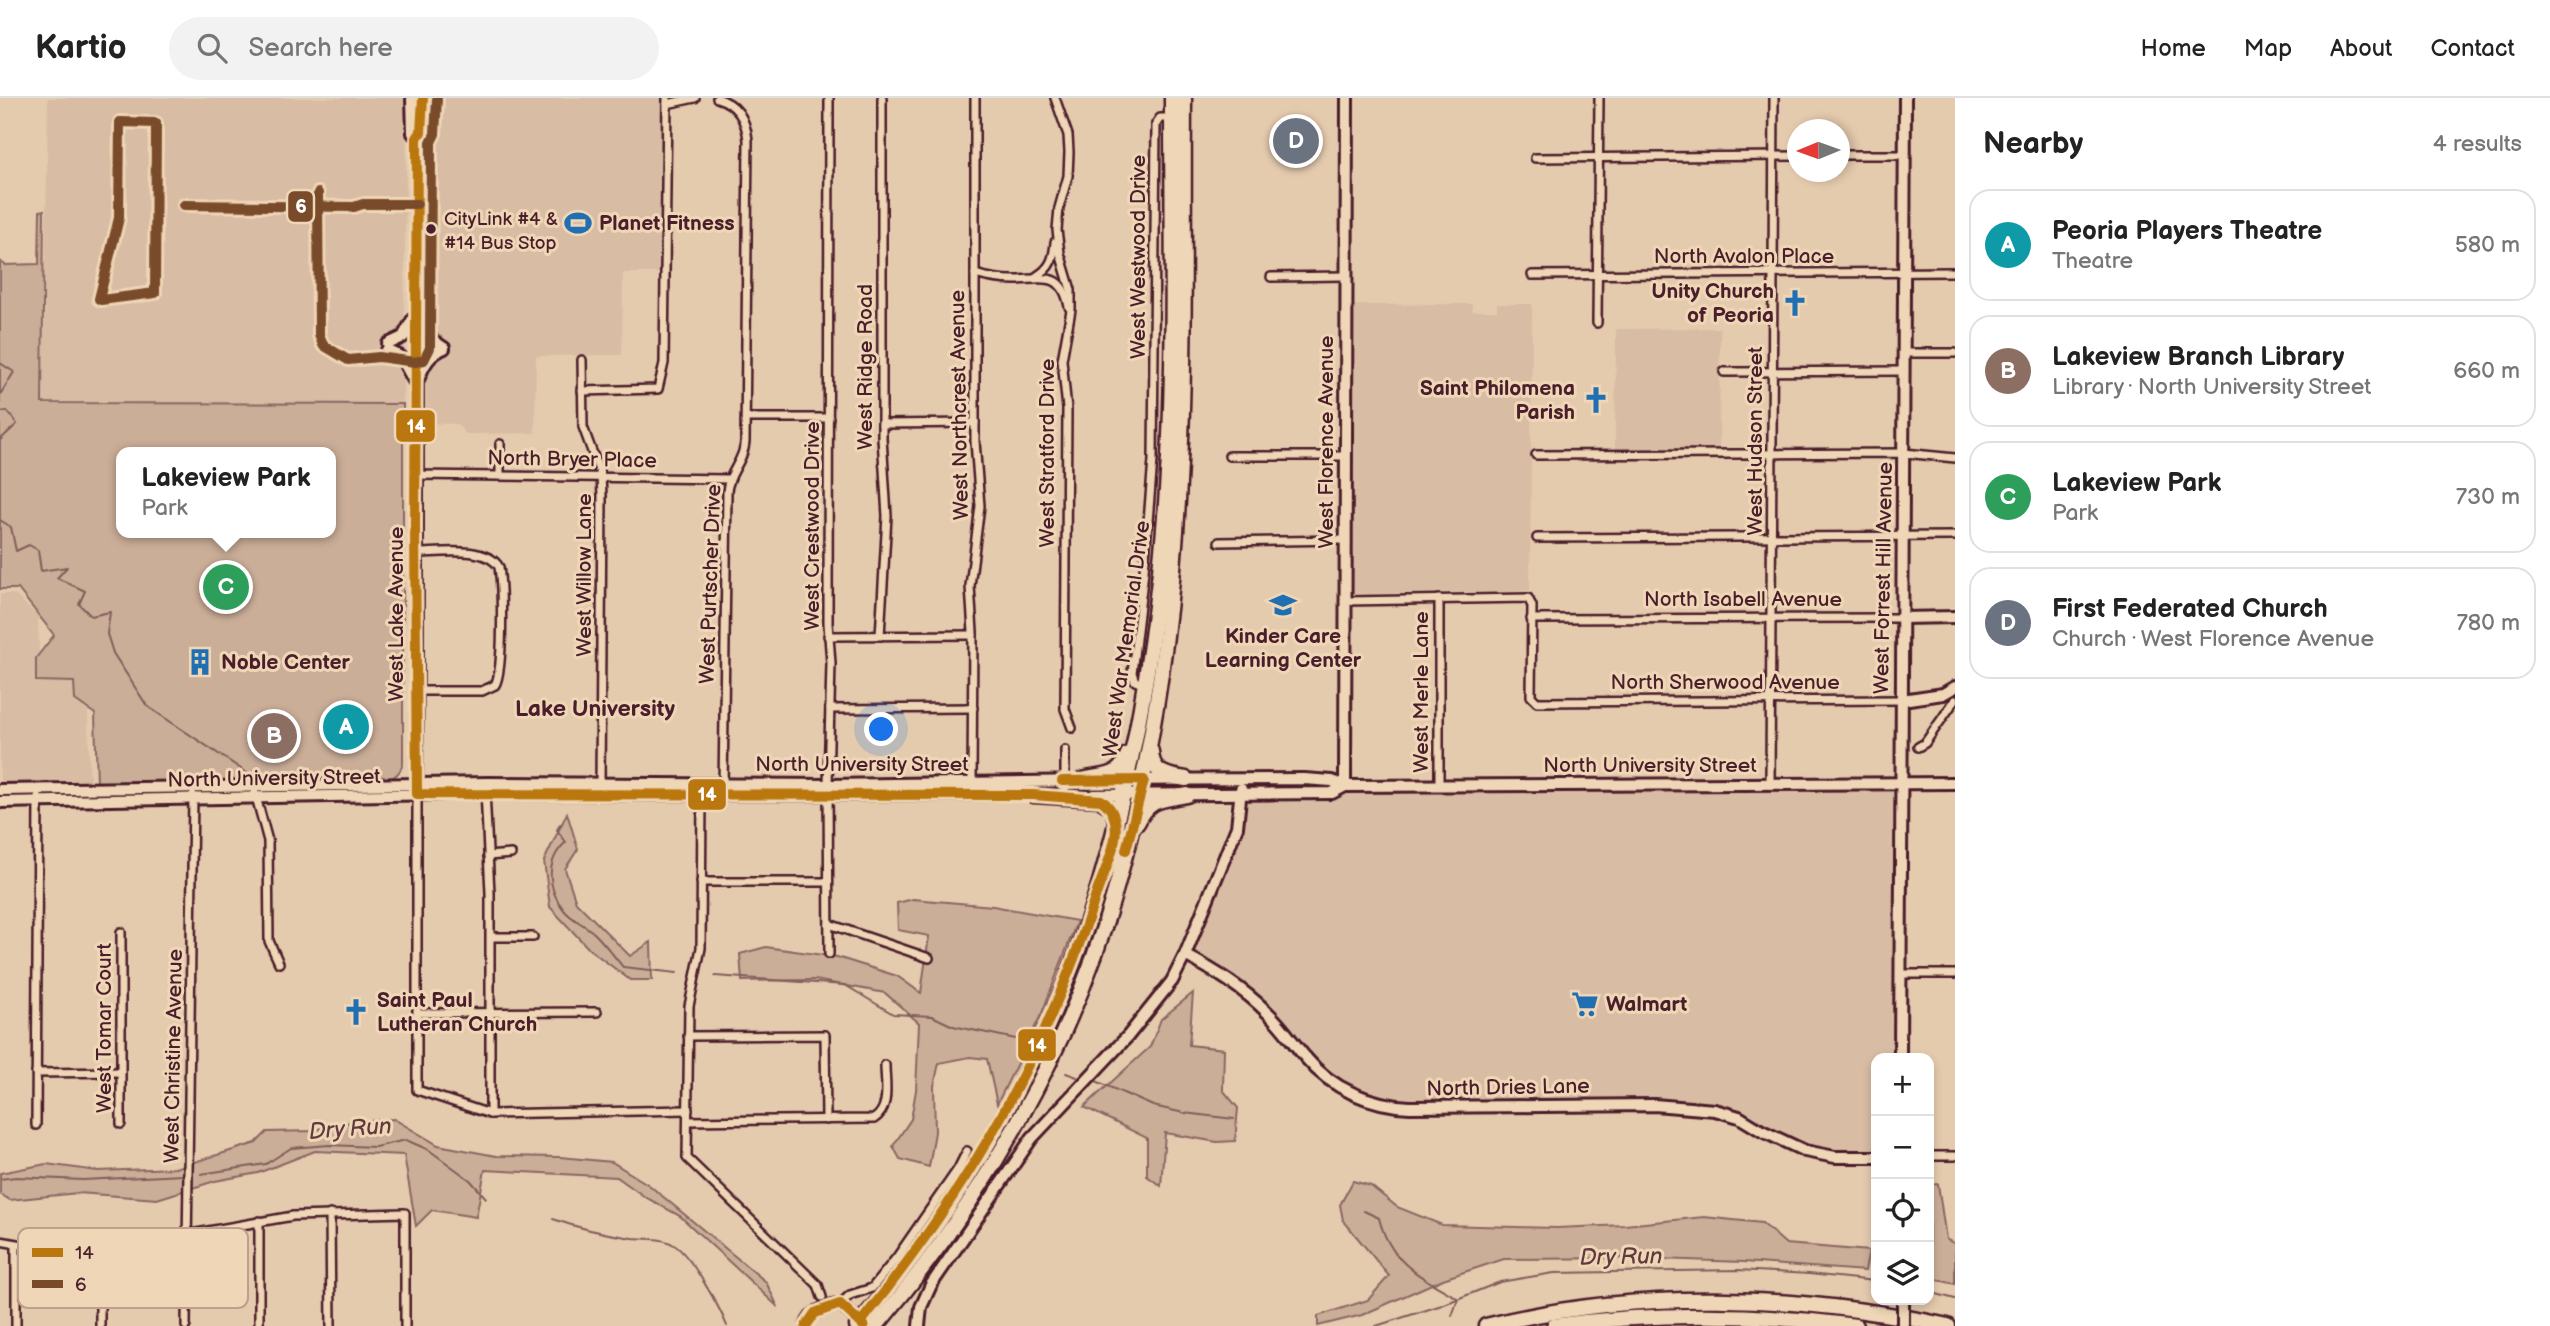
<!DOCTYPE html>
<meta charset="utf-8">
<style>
:root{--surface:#fff;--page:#f2f2f2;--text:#222;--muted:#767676;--line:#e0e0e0;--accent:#db2777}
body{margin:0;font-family:"Balsamiq Sans",sans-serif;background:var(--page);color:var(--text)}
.controls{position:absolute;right:21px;bottom:21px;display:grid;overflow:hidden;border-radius:14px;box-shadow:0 4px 10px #0003}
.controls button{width:63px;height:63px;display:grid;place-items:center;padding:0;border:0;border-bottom:2px solid var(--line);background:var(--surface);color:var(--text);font:35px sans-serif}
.compass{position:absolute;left:1787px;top:21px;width:63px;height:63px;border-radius:50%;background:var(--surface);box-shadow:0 4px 10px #0003;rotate:269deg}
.you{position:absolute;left:882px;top:632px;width:24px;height:24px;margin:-18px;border:5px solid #fff;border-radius:50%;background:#1a73e8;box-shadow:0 0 0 10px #1a73e833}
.badge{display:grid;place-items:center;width:46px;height:46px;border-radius:50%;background:var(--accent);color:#fff;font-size:23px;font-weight:700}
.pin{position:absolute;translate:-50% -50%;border:4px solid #fff;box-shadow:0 2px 7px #0006}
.popup{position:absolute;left:116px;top:349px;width:220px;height:91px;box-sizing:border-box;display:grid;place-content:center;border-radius:14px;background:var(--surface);filter:drop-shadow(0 2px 5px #0005);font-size:23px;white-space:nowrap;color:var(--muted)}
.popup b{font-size:26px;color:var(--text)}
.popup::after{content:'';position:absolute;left:50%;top:100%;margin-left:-14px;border:14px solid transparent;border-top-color:var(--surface)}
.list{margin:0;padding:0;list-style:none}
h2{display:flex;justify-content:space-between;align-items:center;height:91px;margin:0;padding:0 28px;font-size:30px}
h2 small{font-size:23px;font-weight:400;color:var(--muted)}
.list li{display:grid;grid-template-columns:46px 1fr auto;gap:21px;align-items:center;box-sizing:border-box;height:112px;margin:0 14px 14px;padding:0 14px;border:2px solid var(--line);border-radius:21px}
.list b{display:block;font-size:26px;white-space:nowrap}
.list p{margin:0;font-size:23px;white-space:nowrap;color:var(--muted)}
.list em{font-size:23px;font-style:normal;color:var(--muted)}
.icon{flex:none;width:38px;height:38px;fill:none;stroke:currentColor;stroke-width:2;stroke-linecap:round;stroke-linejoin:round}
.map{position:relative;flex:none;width:1955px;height:1228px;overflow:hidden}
header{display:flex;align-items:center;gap:42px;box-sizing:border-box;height:98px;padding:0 35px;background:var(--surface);border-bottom:2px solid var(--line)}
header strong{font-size:33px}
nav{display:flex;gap:38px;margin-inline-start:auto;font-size:24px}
.search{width:490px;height:63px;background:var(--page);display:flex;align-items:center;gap:18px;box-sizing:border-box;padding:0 24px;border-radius:38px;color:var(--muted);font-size:26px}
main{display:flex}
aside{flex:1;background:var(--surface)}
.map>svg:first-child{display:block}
</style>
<header>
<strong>Kartio</strong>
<div class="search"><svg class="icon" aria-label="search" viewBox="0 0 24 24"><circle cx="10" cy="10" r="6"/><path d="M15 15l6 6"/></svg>Search here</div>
<nav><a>Home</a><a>Map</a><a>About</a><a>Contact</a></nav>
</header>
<main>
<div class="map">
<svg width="1955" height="1228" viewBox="0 0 1955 1228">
<rect width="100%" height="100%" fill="#e5cbae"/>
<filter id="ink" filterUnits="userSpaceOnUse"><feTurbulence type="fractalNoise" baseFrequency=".0143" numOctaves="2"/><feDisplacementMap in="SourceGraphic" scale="14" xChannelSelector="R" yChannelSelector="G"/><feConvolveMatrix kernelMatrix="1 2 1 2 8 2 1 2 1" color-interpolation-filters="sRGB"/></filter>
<g filter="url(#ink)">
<!-- built -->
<g fill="#d8bca3">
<polygon points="48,0 407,0 403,306 43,312"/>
<polygon points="427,0 661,0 660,175 623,175 622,257 536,258 535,335 466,336 457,326 426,325"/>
<polygon points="1472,206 1472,213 1497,213 1497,206 1532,206 1530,493 1353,496 1354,207"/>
<polygon points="1720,230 1719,351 1615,352 1616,231"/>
<polygon points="0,496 14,496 38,518 40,581 87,581 90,689 0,689"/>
<polygon points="1900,688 1899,960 1876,960 1876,1059 1805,1053 1715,1012 1397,1008 1343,991 1246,895 1185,857 1230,747 1241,696"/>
</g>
<!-- green -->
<g fill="#cbae98" stroke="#8a6662" stroke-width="2" fill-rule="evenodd">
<path d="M44,112l-2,193 361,1v360c-3,8 -6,12 -14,15l-292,5 -2,-70 -20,-14 -1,-18 -38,-1v-23l18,-23 -36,-46h-18v-328l5,4 34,-1 1,-53zM121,354h210v81h-210z"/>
<polygon points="567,715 578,751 565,771 576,804 630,858 651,844 652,882 630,882 589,851 550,809 544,763"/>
<polygon points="913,801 993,808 1077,823 1042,915 997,1006 987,961 970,959 939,965 934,988 935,1034 929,1069 900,1061 893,1048 911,1021 916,992 919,925 885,895 815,882 742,883 740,856 766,849 837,859 897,878 921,895 929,838 898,832 897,805"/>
<polygon points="1193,895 1189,947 1224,951 1223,992 1238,1010 1235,1043 1217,1044 1165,1035 1161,1088 1147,1078 1147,1040 1084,1009 1150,949 1161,921"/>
<polygon points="394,1021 438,1047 496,1058 560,1059 612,1064 649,1087 766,1184 778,1209 680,1118 645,1099 617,1079 485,1072 476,1119 432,1112 416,1128 404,1057 315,1053 258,1075 215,1083 157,1101 78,1095 10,1102 0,1096 0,1075 46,1066 98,1073 175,1070 256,1045 267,1034 315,1033 329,1026"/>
<polygon points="1353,1083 1371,1088 1397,1109 1442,1127 1557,1130 1625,1127 1704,1119 1762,1125 1786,1146 1869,1153 1865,1173 1744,1164 1628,1160 1504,1161 1443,1181 1362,1217 1318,1228 1318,1218 1368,1202 1389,1178 1343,1122 1340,1107"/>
<polygon points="1938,1086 1946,1141 1955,1146 1955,1186 1929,1180 1929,1087"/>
</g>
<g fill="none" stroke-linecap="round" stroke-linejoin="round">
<!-- stream -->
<g stroke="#825d5a" stroke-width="2">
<polyline points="0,265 14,274 0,297"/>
<polyline points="0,314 7,313 17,326 0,342"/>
<polyline points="0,422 11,429 16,453 29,447 38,452 41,473 67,469 57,480 85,493 79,506 91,518 110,514 107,536 113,555 147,608 253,679"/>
<path d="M560,726l-3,6 9,12c-21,19 -19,47 -2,68 8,10 22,15 31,24 10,10 19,22 28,33l54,6"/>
<polyline points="715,878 845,887 893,916 932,918 953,928 1016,941"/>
<polyline points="1066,975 1077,979"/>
<polyline points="1096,983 1153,1008 1184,1015 1234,1021"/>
<polyline points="201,1076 266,1066 291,1050 329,1047 375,1049 406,1042 429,1052 470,1082 486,1100"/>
<polyline points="0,1081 16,1079 83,1082 183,1077"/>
<path d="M1364,1113l15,7c11,45 41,58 78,80"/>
<path d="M553,1121c25,9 52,15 79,19 13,1 30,-1 42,7 16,9 46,63 53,81"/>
<polyline points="1929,1194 1955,1201"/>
<polyline points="1452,1218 1458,1201"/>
<polyline points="1376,1228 1442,1207 1500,1184 1554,1175 1738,1172 1809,1176 1875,1183"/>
</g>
<defs>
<g id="street">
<path d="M717,0c20,6 29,21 31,42l-3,302c-1,19 -17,31 -18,50l-4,297"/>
<polyline points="1055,0 1068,37 1069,54 1068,78 1059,110 1057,132 1060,155 1071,192 1071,212 1062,262 1067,311 1065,611 1072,630"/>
<polyline points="667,6 695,0"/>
<polyline points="1840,57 1904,57"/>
<polyline points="1535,60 1798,58"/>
<path d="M975,176c13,4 25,6 39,6 27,0 48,-11 55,27"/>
<polyline points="1532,177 1955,174"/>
<path d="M1037,178c14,-8 17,-19 18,-34"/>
<polyline points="1271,179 1345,178"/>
<polyline points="1597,225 1599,0"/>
<polyline points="1904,255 1955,255"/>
<polyline points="582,262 583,329 601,378 602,398 600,688"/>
<polyline points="1724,274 1904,273"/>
<polyline points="582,293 658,291 664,265 667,0"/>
<polyline points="746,320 829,320"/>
<polyline points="882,326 975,325"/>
<polyline points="1536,357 1904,355 1955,360"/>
<polyline points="1229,358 1346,358"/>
<polyline points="415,377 729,381"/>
<polyline points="500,378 500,346"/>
<polyline points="1537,440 1955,438"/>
<polyline points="1219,444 1346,442"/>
<path d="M416,455c23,0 70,-8 83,14 3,20 5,103 -4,118l-13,6h-66"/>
<polyline points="1346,503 1528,500 1532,508 1531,598 1537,604 1902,602"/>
<polyline points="1531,521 1902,520"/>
<polyline points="828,538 973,537"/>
<polyline points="880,538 887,418 882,340 882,0"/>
<polyline points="1145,587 1135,583 1132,575 1144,473 1153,362 1156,26 1160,20 1171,20"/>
<polyline points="830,611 973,610"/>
<polyline points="1918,649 1925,645 1955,602"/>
<polyline points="1065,652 1065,699"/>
<polyline points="1439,687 1439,501"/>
<polyline points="1770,687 1774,0"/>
<polyline points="485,692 490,795 490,1016"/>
<polyline points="702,694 701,850 689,908 687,1060 818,1187 822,1199"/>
<polyline points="255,695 268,743 269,843 279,865"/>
<polyline points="417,696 417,992 490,1016 688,1012"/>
<polyline points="970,697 972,685 973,534 970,488 980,408 975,343 975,0"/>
<polyline points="488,758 511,756"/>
<polyline points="701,784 828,784"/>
<polyline points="829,826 929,860"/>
<polyline points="121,834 121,1026"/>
<polyline points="491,839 533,839"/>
<polyline points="829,856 828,687 831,565 828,525 829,0"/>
<polyline points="1900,876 1955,876"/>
<polyline points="417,915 597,914"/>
<polyline points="688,938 825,937 826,1022"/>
<polyline points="36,975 121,974"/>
<path d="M688,1023l186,-2c17,-11 11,-36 11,-54"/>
<polyline points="36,1027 38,699"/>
<polyline points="1929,1058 1955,1058"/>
<polyline points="330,1116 331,1228"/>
<polyline points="259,1123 259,1228"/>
<polyline points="0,1143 46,1151 100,1152 293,1118 405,1115 405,1228"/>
<polyline points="100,1152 100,1228"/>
<polyline points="840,1206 850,1197 872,1190 897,1159 958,1071 967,1053"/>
<polyline points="16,1228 16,1147"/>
<polyline points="186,1228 193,697"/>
</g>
<g id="secondary">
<polyline points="412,0 413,35 417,40"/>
<polyline points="418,219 427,238 444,250"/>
<polyline points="388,246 403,239 414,219"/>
<polyline points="387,252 401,259 414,283"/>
<path d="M418,282c6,-16 11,-25 26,-32"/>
<polyline points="1902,520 1955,519"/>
<polyline points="1902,602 1943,596 1955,589"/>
<polyline points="1101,682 1304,681 1332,683 1345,688 1955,685"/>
<polyline points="1345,688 1347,0"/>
<polyline points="417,690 417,40 421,34 423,0"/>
<polyline points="0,692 489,685 828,687 1085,683"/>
<polyline points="1094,697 1332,695 1345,688"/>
<polyline points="0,704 445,696 1039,697"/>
<path d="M1185,857c30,16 58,33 83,58 15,14 25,30 38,45 26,31 64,47 104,49l244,-2 61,5 24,7 23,14 43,20 30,6h41"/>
<polyline points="1900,960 1905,0"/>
<path d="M806,1228c6,-16 18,-18 34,-22l24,22"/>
<polyline points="919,1228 921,1209 931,1187 1032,1040 1128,938 1172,883 1185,857 1237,729 1241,691"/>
</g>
<g id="highway">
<path d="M1151,653c0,22 16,25 35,28"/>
<path d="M1080,683c22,-8 38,1 48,-27"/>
<polyline points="1033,697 1099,701 1113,710 1116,724"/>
<path d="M1137,725c13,-26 25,-23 50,-28"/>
<path d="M857,1228c218,-247 294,-546 312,-868 6,-120 3,-240 3,-360"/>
<path d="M876,1228c106,-124 196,-280 240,-438 38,-132 56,-268 63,-405 7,-128 4,-257 5,-385"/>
<path d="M1486,1228c151,-38 311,-32 462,0"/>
<path d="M1554,1228c100,-14 203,-13 302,0"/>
</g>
</defs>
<!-- street casing -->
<use href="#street" stroke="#4a1f2b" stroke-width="12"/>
<!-- secondary casing -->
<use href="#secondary" stroke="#4a1f2b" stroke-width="16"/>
<!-- highway casing -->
<use href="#highway" stroke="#4a1f2b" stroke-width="19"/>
<!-- street -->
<use href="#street" stroke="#efd6b6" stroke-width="7"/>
<!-- secondary -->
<use href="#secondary" stroke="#efd6b6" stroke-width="10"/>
<!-- highway -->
<use href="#highway" stroke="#efd6b6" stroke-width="14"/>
<defs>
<polyline id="secondary-bridge" points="1903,1228 1903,1205"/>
</defs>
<!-- secondary-bridge casing -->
<use href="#secondary-bridge" stroke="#4a1f2b" stroke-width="16" stroke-linecap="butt"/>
<!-- secondary-bridge -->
<use href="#secondary-bridge" stroke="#efd6b6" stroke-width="10"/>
<defs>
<g id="bus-1">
<path d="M423,0l-2,34 -4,6 -2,389 2,267 616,1 68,5c31,21 5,65 -4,92 -53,167 -127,294 -236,430"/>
<polyline points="1062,683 1144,682 1126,752"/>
<polyline points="806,1228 815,1215 840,1206 864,1228"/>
</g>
<g id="bus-2">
<polygon points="120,24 156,25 155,195 101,202 99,201 119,120"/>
<polyline points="318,95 319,237 323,247 348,262 379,259 415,264 424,262 430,250 431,44 435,36 437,1"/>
<polyline points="184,107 354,109 363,106 417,106"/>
</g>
</defs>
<!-- bus-1 casing -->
<use href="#bus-1" stroke="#efd6b6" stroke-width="16"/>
<!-- bus-2 casing -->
<use href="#bus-2" stroke="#efd6b6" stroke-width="16"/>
<!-- bus-1 -->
<use href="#bus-1" stroke="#ba770f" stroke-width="10"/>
<!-- bus-2 -->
<use href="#bus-2" stroke="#7a4b2a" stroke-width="10"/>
</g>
</g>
<!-- icons -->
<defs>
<symbol id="stadium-bare" viewBox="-9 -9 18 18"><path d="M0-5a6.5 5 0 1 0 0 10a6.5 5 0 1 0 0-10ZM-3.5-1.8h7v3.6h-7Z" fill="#1f6fb2" stroke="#efd6b6" stroke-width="2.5" paint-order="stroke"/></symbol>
<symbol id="church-bare" viewBox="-9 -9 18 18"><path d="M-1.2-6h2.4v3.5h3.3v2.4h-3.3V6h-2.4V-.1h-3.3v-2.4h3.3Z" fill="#1f6fb2" stroke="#efd6b6" stroke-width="2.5" paint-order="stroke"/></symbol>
<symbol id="school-bare" viewBox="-9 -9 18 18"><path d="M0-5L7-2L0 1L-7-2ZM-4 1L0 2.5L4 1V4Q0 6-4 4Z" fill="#1f6fb2" stroke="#efd6b6" stroke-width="2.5" paint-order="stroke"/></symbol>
<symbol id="building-bare" viewBox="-9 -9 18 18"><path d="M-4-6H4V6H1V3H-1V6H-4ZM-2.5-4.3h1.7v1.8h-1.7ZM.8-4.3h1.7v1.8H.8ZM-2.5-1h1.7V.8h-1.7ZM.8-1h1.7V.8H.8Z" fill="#1f6fb2" stroke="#efd6b6" stroke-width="2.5" paint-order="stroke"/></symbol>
<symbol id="supermarket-bare" viewBox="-9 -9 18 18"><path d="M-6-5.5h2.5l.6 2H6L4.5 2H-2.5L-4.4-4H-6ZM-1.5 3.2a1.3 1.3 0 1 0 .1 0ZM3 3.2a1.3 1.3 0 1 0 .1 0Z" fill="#1f6fb2" stroke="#efd6b6" stroke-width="2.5" paint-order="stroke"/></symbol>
</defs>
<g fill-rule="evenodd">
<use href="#stadium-bare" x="559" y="106" width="38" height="38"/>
<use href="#church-bare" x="1776" y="186" width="38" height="38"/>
<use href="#church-bare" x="1577" y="283" width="38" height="38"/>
<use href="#school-bare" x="1264" y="488" width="38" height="38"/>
<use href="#building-bare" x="181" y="545" width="38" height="38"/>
<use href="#supermarket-bare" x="1566" y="887" width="38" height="38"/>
<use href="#church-bare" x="337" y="895" width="38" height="38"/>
</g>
<!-- markers -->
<circle fill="#4a1f2b" stroke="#efd6b6" stroke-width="2.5" cx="431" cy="131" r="6"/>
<g text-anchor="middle" stroke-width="6" stroke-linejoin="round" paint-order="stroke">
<!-- bus labels -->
<g font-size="19" fill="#4a1f2b" stroke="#efd6b6" text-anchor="start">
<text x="444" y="127">CityLink #4 &amp;<tspan x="444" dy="24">#14 Bus Stop</tspan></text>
</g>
<!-- poi labels -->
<g font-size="21" font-weight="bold" fill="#4a1f2b" stroke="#efd6b6" text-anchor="start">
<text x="599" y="132">Planet Fitness</text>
<text x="1774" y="200" text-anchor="end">Unity Church<tspan x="1774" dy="24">of Peoria</tspan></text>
<text x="1575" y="297" text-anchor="end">Saint Philomena<tspan x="1575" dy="24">Parish</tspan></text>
<text x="1283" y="545" text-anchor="middle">Kinder Care<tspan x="1283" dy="24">Learning Center</tspan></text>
<text x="221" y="571">Noble Center</text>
<text x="377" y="909">Saint Paul<tspan x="377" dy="24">Lutheran Church</tspan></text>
<text x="1606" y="913">Walmart</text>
</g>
<!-- street labels -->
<g font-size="21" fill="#4a1f2b" stroke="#efd6b6">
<text x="1744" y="165">North Avalon Place</text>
<text transform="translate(1138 159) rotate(-90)" y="7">West Westwood Drive</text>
<text transform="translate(865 269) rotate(-90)" y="7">West Ridge Road</text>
<text transform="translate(959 307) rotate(-91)" y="7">West Northcrest Avenue</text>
<text transform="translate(1755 343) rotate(-90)" y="7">West Hudson Street</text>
<text transform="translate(1326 344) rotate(-90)" y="7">West Florence Avenue</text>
<text transform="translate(1047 355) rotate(-90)" y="7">West Stratford Drive</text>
<text transform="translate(572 361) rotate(1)" y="7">North Bryer Place</text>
<text transform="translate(812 428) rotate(-90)" y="7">West Crestwood Drive</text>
<text transform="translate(584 477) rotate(-90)" y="7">West Willow Lane</text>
<text transform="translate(1883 480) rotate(-89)" y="7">West Forrest Hill Avenue</text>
<text transform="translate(710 486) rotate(-88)" y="7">West Purtscher Drive</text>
<text x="1743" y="508">North Isabell Avenue</text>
<text transform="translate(396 516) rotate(-90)" y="7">West Lake Avenue</text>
<text transform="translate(1126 541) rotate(-82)" y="7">West War Memorial Drive</text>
<text x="1725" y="591">North Sherwood Avenue</text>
<text transform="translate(1421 594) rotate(-90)" y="7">West Merle Lane</text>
<text x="862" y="673">North University Street</text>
<text x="1650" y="674">North University Street</text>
<text transform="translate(274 680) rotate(-1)" y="7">North University Street</text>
<text transform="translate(104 930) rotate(-90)" y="7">West Tomar Court</text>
<text transform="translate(173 958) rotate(-89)" y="7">West Christine Avenue</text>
<text transform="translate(1508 989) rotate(-1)" y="7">North Dries Lane</text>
</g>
<!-- neighbourhood labels -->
<g font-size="23" font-weight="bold" fill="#4a1f2b" stroke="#efd6b6">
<text x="595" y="618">Lake University</text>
</g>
<!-- water labels -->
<g font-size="23" font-style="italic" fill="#62393e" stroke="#efd6b6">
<text transform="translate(350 1030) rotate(-4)" y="8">Dry Run</text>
<text transform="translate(1621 1158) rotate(-1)" y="8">Dry Run</text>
</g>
</g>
<!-- legend -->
<rect x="18" y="1130" width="230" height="80" rx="10" fill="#efd6b6" stroke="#be9f8c" stroke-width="2"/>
<rect x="32" y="1150" width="31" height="9" fill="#ba770f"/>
<rect x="32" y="1182" width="31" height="8" fill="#7a4b2a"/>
<g font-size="19" fill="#4a1f2b">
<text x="75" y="1161">14</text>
<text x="75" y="1193">6</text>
</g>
<g stroke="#efd6b6" stroke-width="2.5">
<rect x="287" y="92" width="27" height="33" rx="7" fill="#7a4b2a"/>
<rect x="395" y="311" width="41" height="34" rx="7" fill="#ba770f"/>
<rect x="687" y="680" width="40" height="33" rx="7" fill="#ba770f"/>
<rect x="1017" y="930" width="40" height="34" rx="7" fill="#ba770f"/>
</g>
<g font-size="19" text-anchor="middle" font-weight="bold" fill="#fff">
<text x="301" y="115">6</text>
<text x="416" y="335">14</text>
<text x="707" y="703">14</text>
<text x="1037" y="954">14</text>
</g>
</svg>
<div class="controls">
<button>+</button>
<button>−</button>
<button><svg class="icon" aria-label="locate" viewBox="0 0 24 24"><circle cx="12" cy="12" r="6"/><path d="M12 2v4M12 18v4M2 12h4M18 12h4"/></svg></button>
<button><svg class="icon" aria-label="layers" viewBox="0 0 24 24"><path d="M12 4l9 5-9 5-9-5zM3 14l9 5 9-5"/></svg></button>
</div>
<svg class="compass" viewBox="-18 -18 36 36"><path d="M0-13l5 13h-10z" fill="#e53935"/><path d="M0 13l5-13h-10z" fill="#767676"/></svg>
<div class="you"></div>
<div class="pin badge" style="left:346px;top:629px;background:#0f9aa8">A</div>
<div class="pin badge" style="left:274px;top:638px;background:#8d6e63">B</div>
<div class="pin badge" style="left:226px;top:489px;background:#2e9e5b">C</div>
<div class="popup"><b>Lakeview Park</b>Park</div>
<div class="pin badge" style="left:1296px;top:43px;background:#6b7280">D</div>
</div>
<aside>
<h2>Nearby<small>4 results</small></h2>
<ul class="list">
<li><span class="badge" style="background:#0f9aa8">A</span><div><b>Peoria Players Theatre</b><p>Theatre</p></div><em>580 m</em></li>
<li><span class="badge" style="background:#8d6e63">B</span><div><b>Lakeview Branch Library</b><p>Library · North University Street</p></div><em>660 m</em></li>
<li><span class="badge" style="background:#2e9e5b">C</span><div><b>Lakeview Park</b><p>Park</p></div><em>730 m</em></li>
<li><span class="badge" style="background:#6b7280">D</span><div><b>First Federated Church</b><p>Church · West Florence Avenue</p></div><em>780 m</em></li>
</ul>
</aside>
</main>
